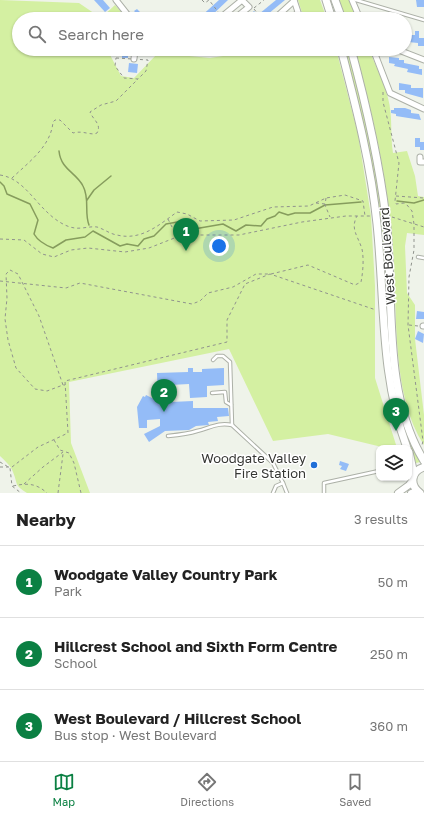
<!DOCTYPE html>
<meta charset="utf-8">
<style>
:root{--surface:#fff;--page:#f2f2f2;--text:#222;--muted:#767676;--line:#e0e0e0;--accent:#0b8043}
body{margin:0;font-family:"Golos Text",sans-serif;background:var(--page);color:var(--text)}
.controls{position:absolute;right:12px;bottom:12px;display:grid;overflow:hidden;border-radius:8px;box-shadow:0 1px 3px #0004}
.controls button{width:36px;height:36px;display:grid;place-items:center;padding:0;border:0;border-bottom:1px solid var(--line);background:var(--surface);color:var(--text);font:20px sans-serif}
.you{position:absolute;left:219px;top:246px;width:14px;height:14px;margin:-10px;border:3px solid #fff;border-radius:50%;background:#1a73e8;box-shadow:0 0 0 6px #1a73e833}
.badge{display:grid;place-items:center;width:26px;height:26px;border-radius:50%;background:var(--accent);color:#fff;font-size:13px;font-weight:700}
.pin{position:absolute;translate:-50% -33px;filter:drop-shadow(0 1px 2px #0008)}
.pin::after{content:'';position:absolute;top:21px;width:14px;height:12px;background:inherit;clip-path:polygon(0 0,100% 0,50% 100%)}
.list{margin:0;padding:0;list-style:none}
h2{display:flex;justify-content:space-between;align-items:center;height:52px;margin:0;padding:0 16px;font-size:17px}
h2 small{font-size:13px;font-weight:400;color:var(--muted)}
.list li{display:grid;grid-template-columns:26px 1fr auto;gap:12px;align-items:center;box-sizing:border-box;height:72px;padding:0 16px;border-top:1px solid var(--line)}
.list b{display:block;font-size:15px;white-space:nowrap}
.list p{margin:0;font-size:13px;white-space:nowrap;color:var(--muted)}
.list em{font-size:13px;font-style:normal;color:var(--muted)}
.icon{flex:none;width:22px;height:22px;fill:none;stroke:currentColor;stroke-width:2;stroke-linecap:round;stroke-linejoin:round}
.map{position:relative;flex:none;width:424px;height:493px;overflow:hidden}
.search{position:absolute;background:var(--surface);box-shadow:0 1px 3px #0004;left:12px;right:12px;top:12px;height:44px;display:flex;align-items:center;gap:10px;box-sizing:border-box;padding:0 14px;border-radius:22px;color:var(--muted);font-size:15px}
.sheet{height:268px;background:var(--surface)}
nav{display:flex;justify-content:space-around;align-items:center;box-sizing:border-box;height:56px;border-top:1px solid var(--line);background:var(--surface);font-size:11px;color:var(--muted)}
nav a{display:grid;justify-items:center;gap:2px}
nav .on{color:var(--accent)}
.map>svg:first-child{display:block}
</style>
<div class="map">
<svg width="424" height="493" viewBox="0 0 424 493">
<rect width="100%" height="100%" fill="#eff3ea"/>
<!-- green -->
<g fill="#d4f0a2">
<path d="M0,0l79,3 22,15 14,-13 8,9 -6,5h-98v30h88l14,27 13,2 24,-25 52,5 13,-2 9,-7h15l4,5 24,2 14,-7h47l22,85 13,82 4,70v92l22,70h-11l-58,-14 -55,7 -44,-92 -160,33 2,61 19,50h-63c-13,-8 -9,-9 -14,-21 -2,-6 -9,-12 -13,-16z"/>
<polygon points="298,0 320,0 327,19 304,19"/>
<polygon points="338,0 349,0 357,19 347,19"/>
<path d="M344,49h4c15,55 28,111 34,167l-4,1 -12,-81z"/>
<path d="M355,49h14c6,16 15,33 19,49 5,18 2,37 5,55l14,-2 8,25 3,20 6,1v38l-17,-2 -2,13 2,47 8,12v34l9,76v30c-34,-52 -26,-137 -31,-196 -5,-68 -20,-134 -38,-200z"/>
<polygon points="380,225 383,225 392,355 414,448 420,462 416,463 399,412 388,357"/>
</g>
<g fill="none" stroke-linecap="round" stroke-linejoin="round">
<!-- stream -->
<g stroke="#869c5d" stroke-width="1.5">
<path d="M59,151c2,19 17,21 24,35 7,13 1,26 6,39"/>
<path d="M0,182l4,4 3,8 23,10 8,16 -4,14c4,7 11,11 19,14l13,-8 19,-3 8,-6 27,15 7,-2 11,2 6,-7 10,-3 12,-12 17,-3 11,8 29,-5 13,7 10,-6 15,1 6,-7 8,-3 4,-4 9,3 7,-2h15l15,-8 36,-3"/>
<polyline points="87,200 94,190 111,176"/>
<polyline points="397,201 414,203 424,200"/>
</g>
</g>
<!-- building -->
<g fill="#94bcf7">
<polygon points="94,0 103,0 110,8 105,12"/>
<polygon points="219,0 228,0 208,19 207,17 204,19 198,19"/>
<polygon points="276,0 285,0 262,19 259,14"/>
<polygon points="416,0 424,0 424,7 417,7"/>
<polygon points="137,9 142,14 165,16 165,19 142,19 134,11"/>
<polygon points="254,11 259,16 256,19 245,19"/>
<polygon points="415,31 419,31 419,38 424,38 424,46 418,46 418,43 408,42 408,39 405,39 405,35 415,35"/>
<rect x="122" y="49" width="6" height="9"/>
<polygon points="389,57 399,58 399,60 404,60 404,63 419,66 419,69 422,69 422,75 407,72 408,69 394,66 395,64 389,63"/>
<polygon points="129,63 138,64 137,73 128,72"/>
<polygon points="399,83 411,85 411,88 423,88 423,98 405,93 405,90 399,90"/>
<polygon points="394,108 405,108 411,110 411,113 419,114 421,120 396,116 396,114 391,113 391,110 394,110"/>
<polygon points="415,138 420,138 420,142 424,142 424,150 420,150 420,147 415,147"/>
<polygon points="417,311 424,312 424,319 416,319"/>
<polygon points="418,331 424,334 423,343 415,339"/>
<polygon points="188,368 193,368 193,372 202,372 202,369 224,368 224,385 207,386 207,397 190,398 189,384 170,385 171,402 193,401 193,408 228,408 229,416 217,417 218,421 208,422 209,425 196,426 189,430 165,431 149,442 144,434 160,426 160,419 147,420 147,428 139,428 137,407 143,396 145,397 146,395 158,401 157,373 188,372"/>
<polygon points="340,461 349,464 346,471 340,469 342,466 339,465"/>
</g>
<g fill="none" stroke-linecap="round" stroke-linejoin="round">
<defs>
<g id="service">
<polyline points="356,0 424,20"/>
<polyline points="418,257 424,258"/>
<polyline points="213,360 217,356 223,356 230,362 232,425"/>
<polyline points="212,393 225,392 226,402 231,405"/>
<path d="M168,436c10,-1 20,-2 29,-5 13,-3 21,-9 35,-6l41,38 10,20 -7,3 -3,7"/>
<polyline points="283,483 287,493"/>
<polyline points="324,493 324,483 379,471"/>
</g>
<g id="minor">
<polyline points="116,0 131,19"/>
<polyline points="352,0 360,19"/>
<polyline points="219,19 242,0 249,7 234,19"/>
<polyline points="274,19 294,1"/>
<polyline points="292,19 298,12 294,0"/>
<polyline points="373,49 390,93 424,109"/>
<polyline points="396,49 424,60"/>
<polyline points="134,59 135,49"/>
<polyline points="420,157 420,162 424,162"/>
<polyline points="423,326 424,326"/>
</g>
<g id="tertiary">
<polyline points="398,493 409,485 413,479"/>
<polyline points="411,493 417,491"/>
</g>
<g id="secondary">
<polyline points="326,0 332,19"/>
<polyline points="335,0 342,19"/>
<path d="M341,49c15,58 30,115 36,175 8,76 3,151 30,224"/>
<path d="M351,49c15,55 28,112 35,169 9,77 -5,173 38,243"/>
<polyline points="409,452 414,474"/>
<path d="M420,493c-11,-8 -9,-22 4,-26"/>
</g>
</defs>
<!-- service casing -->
<use href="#service" stroke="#acb0a7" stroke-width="4.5"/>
<!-- minor casing -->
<use href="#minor" stroke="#acb0a7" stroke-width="7"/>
<!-- tertiary casing -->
<use href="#tertiary" stroke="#acb0a7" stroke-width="8"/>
<!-- secondary casing -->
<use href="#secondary" stroke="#acb0a7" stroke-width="9"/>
<!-- path -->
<g stroke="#90938d" stroke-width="1" stroke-dasharray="3 3" stroke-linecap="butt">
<polyline points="202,0 205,3 209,0 219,13"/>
<polyline points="254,8 264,0"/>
<polyline points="254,9 262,19"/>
<polyline points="114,19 120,14"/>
<polygon points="116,58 148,60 146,71 138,79 124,78 115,66"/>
<polyline points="383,92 383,102 399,163 395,201 396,204 404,203 407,205 412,211 414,224 414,250 409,277 408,325 423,441 422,445"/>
<path d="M0,175c21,3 32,23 47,37 7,7 18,15 28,16 7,1 15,-2 22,-1 7,2 13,7 20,8 24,6 42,-10 60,-23l10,2 13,7 34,-1 39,-13 36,-1 17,-8 19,-3 18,6 2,15"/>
<path d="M12,178c17,-16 39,-32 41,-56l2,-2h5l13,13c10,-3 18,3 24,0 5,-9 -4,-13 -7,-21l11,-7 15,-4 22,-22"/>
<polyline points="396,196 424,198"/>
<polyline points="326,198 325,205 330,217"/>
<polyline points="316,203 325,204"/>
<polyline points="392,217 424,227"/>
<polyline points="168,219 177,237"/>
<polyline points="0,239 24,240 42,254 54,257 71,250 88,248 125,252 149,248 177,237 190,235 239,235 302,222 346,216 370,216"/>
<path d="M271,274l37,-9 47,20 6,-3c2,-10 3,-23 1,-33 -4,-13 -12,-20 -5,-33"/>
<polyline points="0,281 66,288 80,283 192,304 200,301 208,293 233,287 256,274 268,274"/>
<polyline points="409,325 418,326"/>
<polyline points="63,385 39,316 18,274 10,270 6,274 7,298 5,319 8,340 16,368 35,389 47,391 63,385 65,385"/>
<polyline points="54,440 60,450 69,453 74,463 81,493"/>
<polyline points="0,462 10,468 12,486 21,493"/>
<polyline points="0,467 12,467 38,447 68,433 65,381 227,342 227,320 245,284 270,274 376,310"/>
<polyline points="24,484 43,467 63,452"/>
<path d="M13,486c14,-3 23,-3 34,7"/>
<polyline points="58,493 63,454"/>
</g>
<!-- service -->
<use href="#service" stroke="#fff" stroke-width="2.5"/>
<!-- minor -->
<use href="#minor" stroke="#fff" stroke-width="5"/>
<!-- tertiary -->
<use href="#tertiary" stroke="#fff" stroke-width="6"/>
<!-- secondary -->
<use href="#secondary" stroke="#fff" stroke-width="7"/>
</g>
<!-- markers -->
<circle fill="#206ed8" stroke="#fff" stroke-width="1.5" cx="314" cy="465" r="4"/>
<g text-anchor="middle" stroke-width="3" stroke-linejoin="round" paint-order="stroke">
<!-- street labels -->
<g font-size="13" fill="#363734" stroke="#fff">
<text transform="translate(387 256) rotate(-94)" y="5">West Boulevard</text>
</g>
<!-- poi labels -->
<g font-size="13" fill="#363734" stroke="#fff" text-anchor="end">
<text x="306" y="463">Woodgate Valley<tspan x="306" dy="15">Fire Station</tspan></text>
</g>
</g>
</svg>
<div class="controls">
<button><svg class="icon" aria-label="layers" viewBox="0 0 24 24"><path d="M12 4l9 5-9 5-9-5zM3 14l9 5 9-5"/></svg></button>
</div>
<div class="you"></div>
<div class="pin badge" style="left:186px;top:251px">1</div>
<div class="pin badge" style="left:164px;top:412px">2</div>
<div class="pin badge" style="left:396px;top:431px">3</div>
<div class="search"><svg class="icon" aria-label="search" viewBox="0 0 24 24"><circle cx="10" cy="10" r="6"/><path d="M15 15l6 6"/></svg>Search here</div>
</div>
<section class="sheet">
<h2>Nearby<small>3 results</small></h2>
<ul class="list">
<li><span class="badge">1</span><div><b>Woodgate Valley Country Park</b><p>Park</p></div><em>50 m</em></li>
<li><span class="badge">2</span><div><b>Hillcrest School and Sixth Form Centre</b><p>School</p></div><em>250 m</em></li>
<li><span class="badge">3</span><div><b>West Boulevard / Hillcrest School</b><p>Bus stop · West Boulevard</p></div><em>360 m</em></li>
</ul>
</section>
<nav>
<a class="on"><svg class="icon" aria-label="map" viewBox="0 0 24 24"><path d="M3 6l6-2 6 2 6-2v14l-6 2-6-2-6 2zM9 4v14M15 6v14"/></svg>Map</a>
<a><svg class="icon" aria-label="directions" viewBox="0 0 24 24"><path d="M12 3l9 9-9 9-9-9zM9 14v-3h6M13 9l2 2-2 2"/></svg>Directions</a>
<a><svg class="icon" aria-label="saved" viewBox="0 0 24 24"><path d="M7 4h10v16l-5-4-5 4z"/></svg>Saved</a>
</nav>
